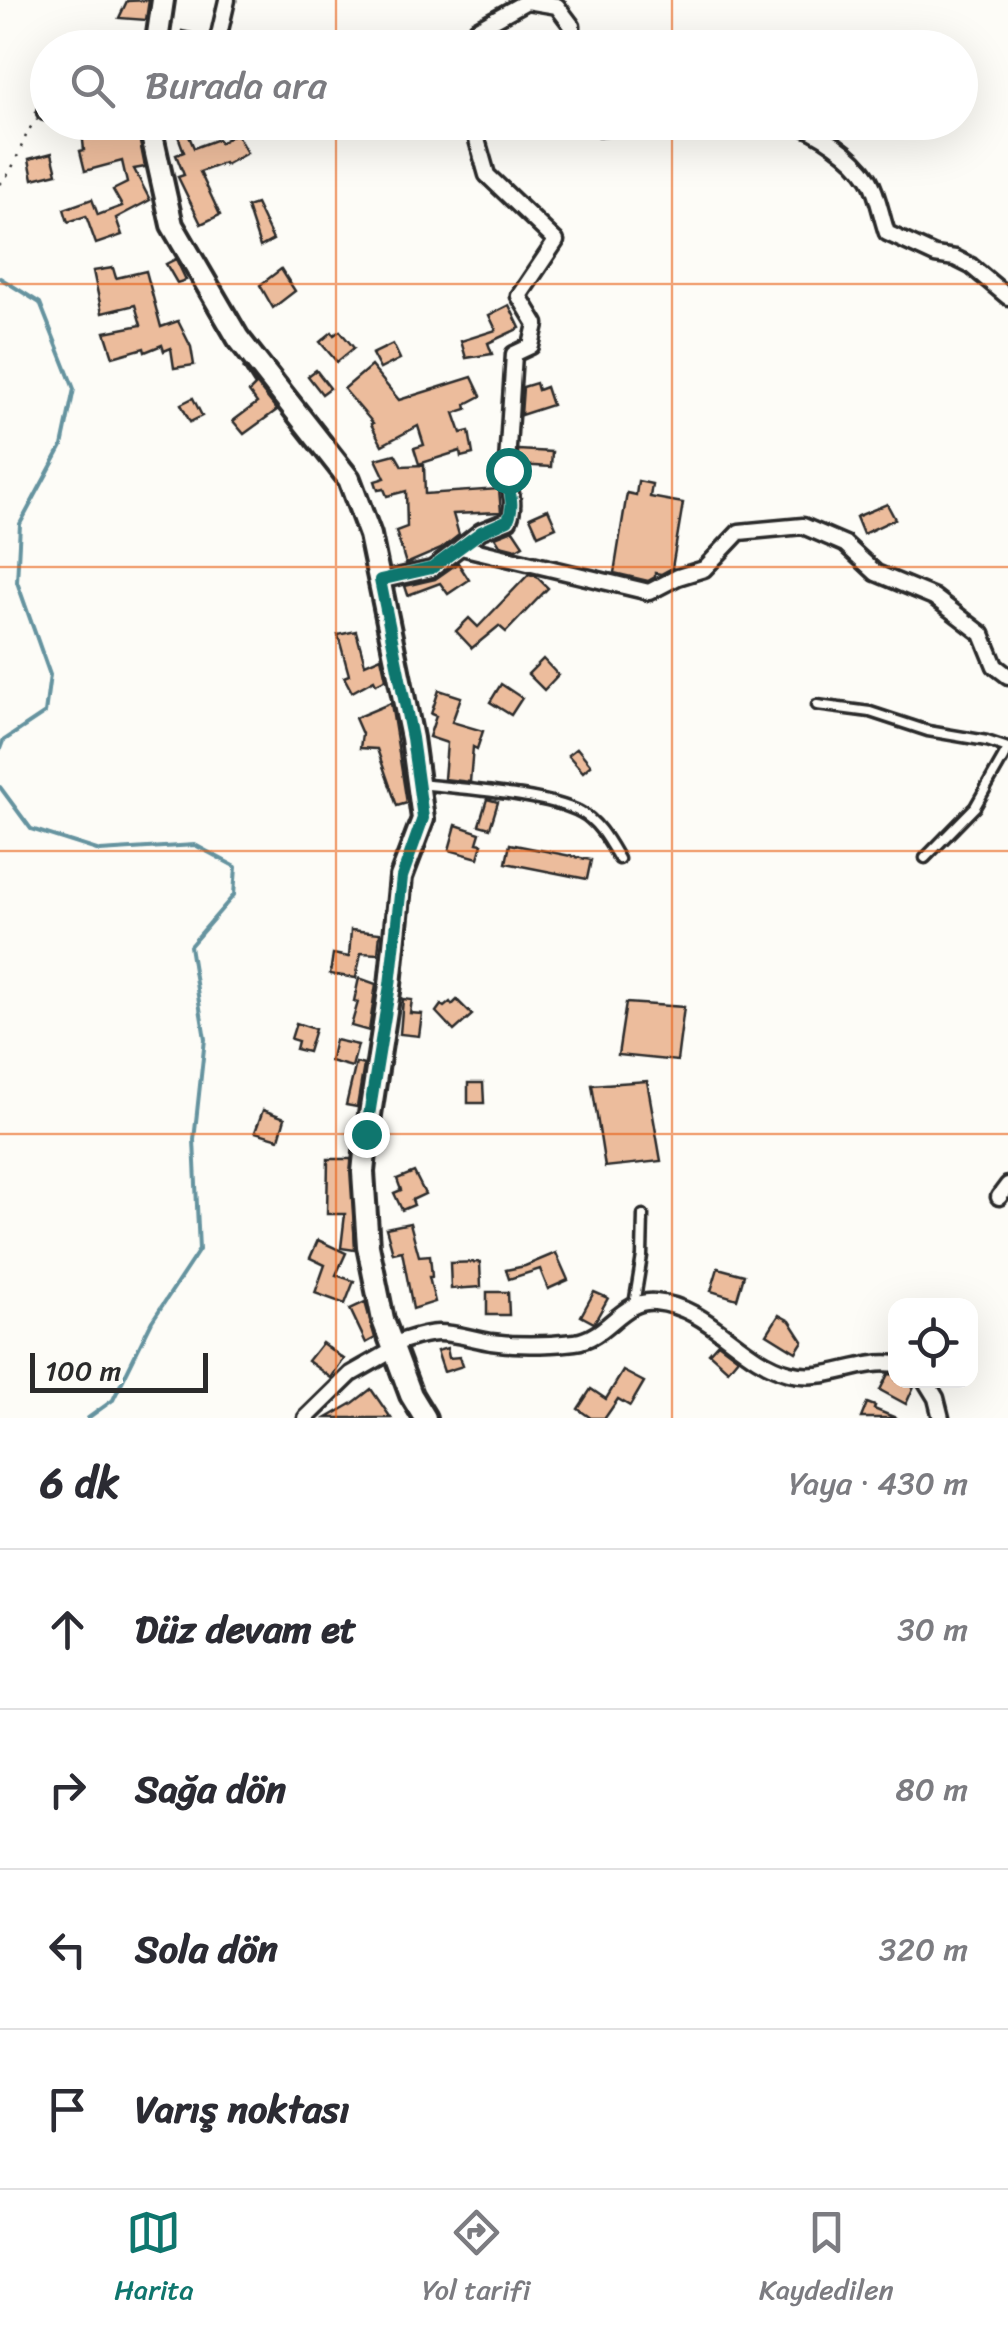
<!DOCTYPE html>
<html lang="tr">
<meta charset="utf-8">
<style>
:root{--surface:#fff;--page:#f7f7f7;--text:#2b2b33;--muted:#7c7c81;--line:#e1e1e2;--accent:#0f766e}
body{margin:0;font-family:Sriracha,sans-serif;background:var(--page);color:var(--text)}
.controls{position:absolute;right:30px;bottom:30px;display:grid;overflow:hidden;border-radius:20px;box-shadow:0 10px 40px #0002}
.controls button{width:90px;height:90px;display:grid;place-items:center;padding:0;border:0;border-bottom:2px solid var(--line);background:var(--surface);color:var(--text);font:50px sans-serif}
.scale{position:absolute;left:30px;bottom:25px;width:178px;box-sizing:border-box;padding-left:10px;border:5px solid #2b2b2b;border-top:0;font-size:28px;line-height:35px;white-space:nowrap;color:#2b2b2b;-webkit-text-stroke:8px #fdfcf7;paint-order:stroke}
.stop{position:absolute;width:30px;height:30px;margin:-22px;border:8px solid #0f766e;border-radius:50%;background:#fff}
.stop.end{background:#0f766e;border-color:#fff;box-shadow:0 2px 10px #0008}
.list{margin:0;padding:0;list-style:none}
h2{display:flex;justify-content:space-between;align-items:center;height:130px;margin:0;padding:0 40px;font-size:42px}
h2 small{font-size:32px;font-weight:400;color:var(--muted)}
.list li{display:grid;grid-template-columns:65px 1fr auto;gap:30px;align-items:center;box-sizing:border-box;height:160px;padding:0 40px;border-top:2px solid var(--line)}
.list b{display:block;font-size:38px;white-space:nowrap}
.list em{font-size:32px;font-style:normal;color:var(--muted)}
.icon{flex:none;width:55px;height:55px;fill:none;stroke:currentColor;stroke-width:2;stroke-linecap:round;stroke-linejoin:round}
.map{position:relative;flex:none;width:1008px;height:1418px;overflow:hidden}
.search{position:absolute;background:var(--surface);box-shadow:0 10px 40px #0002;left:30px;right:30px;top:30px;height:110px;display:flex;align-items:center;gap:25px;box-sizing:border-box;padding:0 35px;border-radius:55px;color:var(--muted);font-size:38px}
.sheet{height:770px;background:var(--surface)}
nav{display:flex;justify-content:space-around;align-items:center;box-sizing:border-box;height:140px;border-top:2px solid var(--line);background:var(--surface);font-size:28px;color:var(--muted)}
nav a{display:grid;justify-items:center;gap:5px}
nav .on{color:var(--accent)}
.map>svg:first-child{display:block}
</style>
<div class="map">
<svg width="1008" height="1418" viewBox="0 0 1008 1418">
<rect width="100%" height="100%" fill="#fdfcf7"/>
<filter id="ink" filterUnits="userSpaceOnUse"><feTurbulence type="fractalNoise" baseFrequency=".01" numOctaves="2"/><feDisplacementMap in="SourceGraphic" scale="20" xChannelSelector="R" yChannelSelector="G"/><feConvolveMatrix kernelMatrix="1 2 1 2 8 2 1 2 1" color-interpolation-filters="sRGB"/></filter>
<g filter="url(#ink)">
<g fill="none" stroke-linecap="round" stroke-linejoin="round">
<!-- stream -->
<g stroke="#65939f" stroke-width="4">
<polyline points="0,278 40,303 74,389 62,446 20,524 17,582 50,675 45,713 3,741 0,749"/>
<polyline points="0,787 31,829 100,851 195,845 236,867 234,895 190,946 205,1039 194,1140 199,1250 152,1321 113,1400 88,1418"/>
</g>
</g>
<!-- building -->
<g fill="#ecbc9c" stroke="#2b2b2b" stroke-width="2.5">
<polygon points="149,0 146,20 119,18 127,1"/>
<polygon points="182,31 206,36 204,48 177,48"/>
<polygon points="81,122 136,122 145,167 134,169 150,200 116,218 122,235 96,244 86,216 68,222 64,209 92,199 98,215 122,206 113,190 127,183 122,161 85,171 80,151 84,150"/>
<polygon points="183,122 194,148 218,139 220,143 236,133 247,153 225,165 224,163 200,172 220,215 201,224 178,177 184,175 176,155 184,152 174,125"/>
<polygon points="52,153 57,173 33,179 29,159"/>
<polygon points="256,204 273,240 260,247 247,207"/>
<polygon points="176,259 186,280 177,283 166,264"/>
<polygon points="113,268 116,278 146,271 161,327 178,321 191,347 194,365 174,368 171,348 164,351 162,345 145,352 144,348 113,357 105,332 141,325 135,305 102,313 93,271"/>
<polygon points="281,269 295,291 273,308 260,285"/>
<polygon points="509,305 520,328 488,343 492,354 466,358 461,341 496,330 489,315"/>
<polygon points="340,331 354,348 337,362 320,342 332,332 334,335"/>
<polygon points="393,344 400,359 380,369 372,354"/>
<polygon points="371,366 399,400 472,377 481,396 466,404 467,409 454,413 461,433 469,431 473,454 461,457 460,451 419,464 414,448 424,445 418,426 382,445 371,424 373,423 344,389"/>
<polygon points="243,367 277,410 244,434 233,421 257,403 249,392 255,386"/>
<polygon points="316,370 330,388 322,394 308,376"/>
<polygon points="536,383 538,390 546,387 552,405 521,415 523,387"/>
<polygon points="193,398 202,416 190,422 181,404"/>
<polygon points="518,450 552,452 551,467 518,465"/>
<polygon points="395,454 402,466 424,465 425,494 499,489 501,512 453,514 459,535 441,549 406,564 396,531 407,527 406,491 387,496 384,489 378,490 375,481 385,478 376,459"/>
<polygon points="638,481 652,484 650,497 683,503 672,568 661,574 655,573 655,577 648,581 614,573 627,493 636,495"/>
<polygon points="887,504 895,519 863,534 856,517"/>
<polygon points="548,509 556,527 538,535 530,517"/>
<polygon points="513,530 523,545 516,549 500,545 495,537"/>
<polygon points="458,563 469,580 448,594 440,583 408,595 405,586 435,579"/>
<polygon points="529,574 536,576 548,588 506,632 499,626 472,648 456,631 469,618 478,627"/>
<polygon points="356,631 365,664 381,657 386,679 376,684 374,680 352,692 344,677 349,675 338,635"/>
<polygon points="543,659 558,675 544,690 528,674"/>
<polygon points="501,684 522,698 511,715 490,702"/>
<polygon points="439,690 461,697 452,722 483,731 477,749 473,747 470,782 444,779 447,743 429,737 436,716 431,714"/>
<polygon points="391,703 407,803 397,806 377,749 360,748 362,734 355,718"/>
<polygon points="577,748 591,765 583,772 568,755"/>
<polygon points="487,799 498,802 490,828 479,825"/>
<polygon points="456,825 480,833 477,843 482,844 478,858 449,850"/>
<polygon points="510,844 591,860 587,879 506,863"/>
<polygon points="351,930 380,933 378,954 361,953 356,978 330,974 333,954 349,957"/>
<polygon points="359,978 376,984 369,1031 351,1026 358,1002 354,1001"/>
<polygon points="403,999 412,1000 410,1013 422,1014 419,1036 400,1034"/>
<polygon points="457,1000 472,1015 454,1031 436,1012 441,1005 444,1007 450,1002 452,1005"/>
<polygon points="626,1003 684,1007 677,1061 618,1055"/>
<polygon points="296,1023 315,1029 308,1052 296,1049 298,1041 291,1039"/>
<polygon points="335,1040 358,1045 352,1067 330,1061"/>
<polygon points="356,1063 364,1065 357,1107 346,1105"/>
<polygon points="647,1081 661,1161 605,1167 592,1085"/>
<polygon points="468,1083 483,1083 484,1103 468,1103"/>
<polygon points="263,1110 285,1118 279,1139 255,1132"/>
<polygon points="328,1159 351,1159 355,1250 341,1248 345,1214 327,1214"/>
<polygon points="414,1172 425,1194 412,1200 414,1205 402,1210 394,1193 401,1190 397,1179"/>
<polygon points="410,1223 419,1256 430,1255 432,1277 429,1277 435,1302 413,1309 402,1251 393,1253 386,1228"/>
<polygon points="318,1240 346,1253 336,1275 354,1281 345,1304 315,1293 325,1265 310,1258"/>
<polygon points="556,1253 568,1280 548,1289 540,1269 509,1279 506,1270 525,1266"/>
<polygon points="480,1262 481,1287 451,1289 450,1263"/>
<polygon points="718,1268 744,1275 737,1299 711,1291"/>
<polygon points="487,1292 508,1292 509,1315 487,1315"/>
<polygon points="594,1292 608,1298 594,1323 581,1316"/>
<polygon points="365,1302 375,1338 366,1343 350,1309"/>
<polygon points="779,1315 790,1321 803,1341 796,1352 767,1334"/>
<polygon points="322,1343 344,1359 331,1378 308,1361"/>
<polygon points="718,1343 738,1358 728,1370 709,1353"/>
<polygon points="447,1348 449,1358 460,1357 463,1366 444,1372 437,1351"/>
<polygon points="623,1371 644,1382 630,1406 618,1399 605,1418 591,1418 578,1409 591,1389 606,1399"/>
<polygon points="888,1374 896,1375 896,1380 915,1384 906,1404 880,1390"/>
<polygon points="371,1389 391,1418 327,1418 353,1403"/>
<polygon points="867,1403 875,1406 874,1409 896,1418 861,1418"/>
</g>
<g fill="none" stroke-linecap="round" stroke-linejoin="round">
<defs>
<g id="lane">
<polyline points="817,705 870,712 928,731 987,741 1008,748"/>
<path d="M420,784c41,5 126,10 160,28 18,9 29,30 39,47"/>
<polyline points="925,858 975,807 1008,749"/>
<polyline points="634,1305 642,1256 643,1215"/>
</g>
<g id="street">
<polyline points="216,48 227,0"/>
<polyline points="459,48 477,29 527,1 557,6 572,26 572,48"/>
<polyline points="45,112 48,111"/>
<polyline points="596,122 602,128 672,122"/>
<path d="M792,122c27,10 61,32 77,57 9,15 12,37 18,54l48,22 20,3 16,8 37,31"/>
<path d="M461,547l20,-16 28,-11c6,-14 3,-27 -3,-41l8,-125 17,-8 5,-22 -17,-28 37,-55 -69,-66 -15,-53"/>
<polyline points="379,581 432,569 461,547 649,592 678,577 704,569 739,532 803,526 845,544 876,573 934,597 982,634 995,666 1008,676"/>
<polyline points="999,1197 1008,1185"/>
<path d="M393,1344c14,-4 30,-11 45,-11 18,0 35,6 53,9 28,4 56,3 84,0 33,-4 46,-43 80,-40 55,5 83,57 134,71 37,10 70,-14 107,-9"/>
<polyline points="925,1380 936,1398 941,1418"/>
<polyline points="306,1418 351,1374 395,1349"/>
</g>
<g id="secondary">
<polyline points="156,48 163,0"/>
<polyline points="149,122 172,225 238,338 349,479 370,535 412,738 423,819 401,877 390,985 367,1134 363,1172 368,1246 383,1320 411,1395 425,1418"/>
</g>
</defs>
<!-- lane casing -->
<use href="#lane" stroke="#2b2b2b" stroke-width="15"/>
<!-- street casing -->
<use href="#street" stroke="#2b2b2b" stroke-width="21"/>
<!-- secondary casing -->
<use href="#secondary" stroke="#2b2b2b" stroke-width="28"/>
<!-- path -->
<path stroke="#2b2b2b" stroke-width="2.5" stroke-dasharray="2.5 8" stroke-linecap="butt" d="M0,184c19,-19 21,-48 37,-65"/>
<!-- lane -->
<use href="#lane" stroke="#fdfcf7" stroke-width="8"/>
<!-- street -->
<use href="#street" stroke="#fdfcf7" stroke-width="14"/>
<!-- secondary -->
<use href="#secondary" stroke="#fdfcf7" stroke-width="20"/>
</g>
</g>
<g fill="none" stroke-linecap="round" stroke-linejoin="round" filter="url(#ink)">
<!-- route -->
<path stroke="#0f766e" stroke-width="12" d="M366,1134l24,-149 12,-108 21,-59 -11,-80 -32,-158 52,-12 49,-36 27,-12c9,-19 -3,-33 0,-50"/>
</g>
<!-- grid -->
<path fill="none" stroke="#e8590c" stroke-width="2.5" stroke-opacity="0.55" d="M336,0v48M672,0v48M336,122v1296M672,122v1296M0,284h1008M0,567h1008M0,851h1008M0,1134h1008"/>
</svg>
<div class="controls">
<button><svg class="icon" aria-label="locate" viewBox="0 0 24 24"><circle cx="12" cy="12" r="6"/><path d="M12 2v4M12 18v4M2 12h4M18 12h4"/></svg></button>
</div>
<div class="scale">100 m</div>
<div class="stop" style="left:508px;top:470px"></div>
<div class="stop end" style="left:366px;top:1134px"></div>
<div class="search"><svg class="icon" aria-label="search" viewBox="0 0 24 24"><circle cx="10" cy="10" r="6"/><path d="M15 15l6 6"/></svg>Burada ara</div>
</div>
<section class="sheet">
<h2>6 dk<small>Yaya · 430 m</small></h2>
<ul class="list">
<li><svg class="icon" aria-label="ahead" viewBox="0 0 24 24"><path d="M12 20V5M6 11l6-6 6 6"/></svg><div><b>Düz devam et</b></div><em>30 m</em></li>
<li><svg class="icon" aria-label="right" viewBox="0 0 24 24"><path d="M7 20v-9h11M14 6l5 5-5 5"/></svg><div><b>Sağa dön</b></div><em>80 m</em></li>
<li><svg class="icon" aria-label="left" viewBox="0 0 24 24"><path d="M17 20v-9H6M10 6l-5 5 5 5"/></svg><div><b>Sola dön</b></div><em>320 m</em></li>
<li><svg class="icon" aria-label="arrive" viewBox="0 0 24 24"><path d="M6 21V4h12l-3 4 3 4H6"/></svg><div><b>Varış noktası</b></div></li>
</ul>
</section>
<nav>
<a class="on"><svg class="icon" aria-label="map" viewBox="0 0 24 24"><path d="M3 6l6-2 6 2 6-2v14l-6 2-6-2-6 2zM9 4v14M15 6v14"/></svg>Harita</a>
<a><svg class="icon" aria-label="directions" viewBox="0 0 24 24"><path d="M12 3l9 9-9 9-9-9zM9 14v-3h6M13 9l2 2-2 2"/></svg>Yol tarifi</a>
<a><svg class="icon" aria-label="saved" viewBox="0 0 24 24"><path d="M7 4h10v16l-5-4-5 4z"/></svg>Kaydedilen</a>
</nav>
